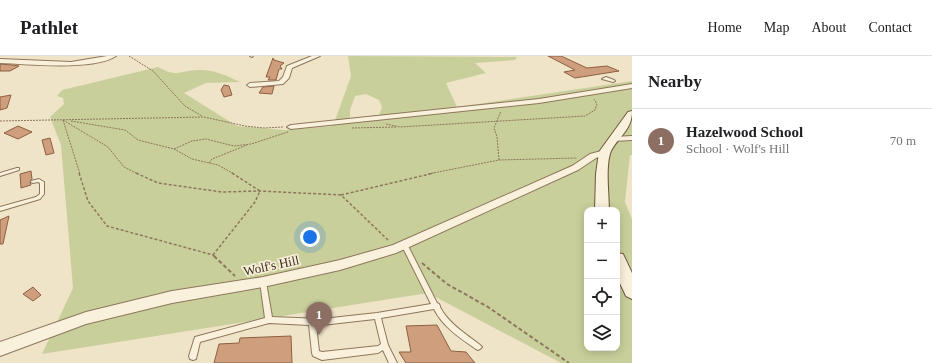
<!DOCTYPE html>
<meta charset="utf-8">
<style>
:root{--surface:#fff;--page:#f2f2f2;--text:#202124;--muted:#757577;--line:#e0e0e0;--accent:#9e2a2b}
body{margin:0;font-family:"Times New Roman",serif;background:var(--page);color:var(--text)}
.controls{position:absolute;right:12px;bottom:12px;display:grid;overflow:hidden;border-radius:8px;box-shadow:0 2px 10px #0003}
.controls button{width:36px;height:36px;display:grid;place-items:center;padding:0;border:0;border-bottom:1px solid var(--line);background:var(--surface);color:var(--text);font:20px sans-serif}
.you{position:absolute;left:310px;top:181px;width:14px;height:14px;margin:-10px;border:3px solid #fff;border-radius:50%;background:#1a73e8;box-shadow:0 0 0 6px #1a73e833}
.badge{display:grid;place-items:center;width:26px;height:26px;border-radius:50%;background:var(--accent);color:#fff;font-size:13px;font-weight:700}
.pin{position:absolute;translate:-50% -33px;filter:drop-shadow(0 1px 2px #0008)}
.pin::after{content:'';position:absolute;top:21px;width:14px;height:12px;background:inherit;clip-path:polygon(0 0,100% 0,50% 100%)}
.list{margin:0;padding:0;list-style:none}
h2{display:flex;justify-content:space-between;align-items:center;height:52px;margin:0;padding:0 16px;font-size:17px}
h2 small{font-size:13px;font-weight:400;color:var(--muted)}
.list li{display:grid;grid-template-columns:26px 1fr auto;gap:12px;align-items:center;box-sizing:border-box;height:64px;padding:0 16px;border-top:1px solid var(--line)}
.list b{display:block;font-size:15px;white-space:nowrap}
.list p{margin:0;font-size:13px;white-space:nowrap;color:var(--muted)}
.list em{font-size:13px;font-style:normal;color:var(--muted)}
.icon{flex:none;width:22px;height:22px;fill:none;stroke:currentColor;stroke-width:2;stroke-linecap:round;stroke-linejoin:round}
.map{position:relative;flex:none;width:632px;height:307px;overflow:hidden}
header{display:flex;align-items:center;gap:24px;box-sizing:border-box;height:56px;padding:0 20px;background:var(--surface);border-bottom:1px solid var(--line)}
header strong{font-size:19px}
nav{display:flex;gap:22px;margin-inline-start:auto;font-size:14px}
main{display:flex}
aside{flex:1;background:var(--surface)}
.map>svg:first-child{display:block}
</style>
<header>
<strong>Pathlet</strong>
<nav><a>Home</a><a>Map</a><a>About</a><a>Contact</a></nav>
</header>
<main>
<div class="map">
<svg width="632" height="307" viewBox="0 0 632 307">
<rect width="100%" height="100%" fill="#f0e4c8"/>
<!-- green -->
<path fill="#c9cf9b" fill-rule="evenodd" d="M348,0l169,1 -2,3 -40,3 11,10 -40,10 11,24 175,-26v74h-2l-5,47 7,17v144h-71l-133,-70 -386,61 31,-66 -12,-143 -11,-28 14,-13 -1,-6 -6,-2 5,-6 96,-23c22,12 22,2 43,3 14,0 26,6 39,12l-34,1 -22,10 53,33 47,4 49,-4 18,-50zM366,38l13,6 3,7 -3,8 -29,3v-8l5,-14zM587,154h30v138h-30z"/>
<!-- building -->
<g fill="#cf9f7d" stroke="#8d5f41">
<polygon points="548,0 561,0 587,12 607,10 619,15 575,22 564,16 575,14"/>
<polygon points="273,2 274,4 284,7 280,10 282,13 279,13 276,24 268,24 270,21 266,21"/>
<polygon points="0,8 12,9 19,10 10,15 0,15"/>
<polygon points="224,29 229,30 232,39 224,41 221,34"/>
<polygon points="274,30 272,38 259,37 263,31"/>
<polygon points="11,39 7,52 0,54 0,41"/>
<polygon points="18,70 32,76 18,83 4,77"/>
<polygon points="50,82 54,97 46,99 42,84"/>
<polygon points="31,115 32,123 30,126 31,129 21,132 20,118"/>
<polygon points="9,160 3,188 0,188 0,164"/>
<polygon points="33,231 41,239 33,245 23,238"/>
<polygon points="437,269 451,295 466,296 475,307 406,307 399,296 411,296 406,270"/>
<polygon points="291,280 292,307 214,307 219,288 239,287 240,282"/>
</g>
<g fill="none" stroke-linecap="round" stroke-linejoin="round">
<defs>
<g id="lane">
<polygon points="250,0 253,0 252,1"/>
<polygon points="606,21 614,24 615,25 613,26 602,23"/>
<polygon points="17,112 19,112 19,114 0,120 0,117"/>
<polygon points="39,123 44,126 44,138 40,143 0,155 0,151 36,141 40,138 40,127 38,126 33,127 31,126 31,125"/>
<path d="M403,188h4l30,59 2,1 1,2v1c8,16 26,27 40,38l2,2 -2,2 -2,1 -2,-1c-16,-11 -33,-22 -42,-40l-53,9 7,27 9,18h-8l-6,-13 -5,3 -56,7 -9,-4 -1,-3 -3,-28 -40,-2 -69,19 -4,17 -3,1 -3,-1 -1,-3 6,-19 70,-19 -5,-36 1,-2 2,-1 2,1 1,2 6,35 50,2 55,-6 54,-9 -29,-58zM375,263l6,25 -3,2 -56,6 -3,-1 -3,-26h6z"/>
</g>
<g id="street">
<path d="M107,0h9c-22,15 -89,8 -116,7v-4l71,3z"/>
<polygon points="312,0 320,0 292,12 289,22 283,28 250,31 247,29 250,27 279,25 283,21 287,10"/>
<polygon points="632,28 632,32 539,47 291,73 287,71 291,69 539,43"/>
<polygon points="632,80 632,84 614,85 610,83 614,81"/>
<polygon points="605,94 608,94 608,98 596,102 578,114 396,197 340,214 263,231 172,247 86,268 0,300 0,286 86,256 172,235 263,221 340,204 393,189 572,110 590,98"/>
</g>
<g id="secondary">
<path d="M632,55c0,19 -13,25 -21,40 -6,14 -2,43 -2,59h-14l1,-36 3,-22 29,-40z"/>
<polygon points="617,197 623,198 632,217 632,243 626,240 617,221"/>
</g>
</defs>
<!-- lane casing -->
<use href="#lane" stroke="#8d765c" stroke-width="2"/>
<!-- street casing -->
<use href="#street" stroke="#8d765c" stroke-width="2"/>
<!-- secondary casing -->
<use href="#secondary" stroke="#6f573f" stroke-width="2"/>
<!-- path-far2 -->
<g stroke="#8d765c" stroke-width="1" stroke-dasharray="2 1" stroke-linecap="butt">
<polyline points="129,0 153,15 185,50 202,60"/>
<polyline points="63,64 108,91 124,111 138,118"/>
<polyline points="63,64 80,118"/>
<polyline points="0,65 204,61 245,70 264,72 283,71"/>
<polyline points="71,65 125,74 138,84 174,93 192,103 218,109 234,118"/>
<polyline points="386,68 400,71 585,60 595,54 597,48 594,43"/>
<polyline points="352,72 396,71"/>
<polyline points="174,93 192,85 206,83 234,90 251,88 288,76"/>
<polyline points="499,104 497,81 494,72 501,55"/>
<polyline points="209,107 212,103 247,89"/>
<polyline points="428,118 499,104 577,102"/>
</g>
<!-- path-far1 -->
<g stroke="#8d765c" stroke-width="1.5" stroke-dasharray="3 2" stroke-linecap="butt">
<polyline points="79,117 88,145 107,170 213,199 215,201"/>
<polyline points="136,117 158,127 222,136 260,135 341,139 389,185"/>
<polyline points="341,139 434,117"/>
<polyline points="213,199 255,146 260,135 232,117"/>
</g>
<!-- path -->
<g stroke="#8d765c" stroke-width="2" stroke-dasharray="4 2.5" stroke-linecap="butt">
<polyline points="214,200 235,220"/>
<polyline points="422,207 447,228 488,251 569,307"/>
</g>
<!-- lane -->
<use href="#lane" fill="#faf1dc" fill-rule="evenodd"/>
<!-- street -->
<use href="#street" fill="#faf1dc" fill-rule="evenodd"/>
<!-- secondary -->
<use href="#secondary" fill="#faf1dc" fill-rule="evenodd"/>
</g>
<g text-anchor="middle" stroke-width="3.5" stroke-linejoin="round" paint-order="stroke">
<!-- street labels -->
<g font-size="13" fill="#3d2e20" stroke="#f7eed8">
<text transform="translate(271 209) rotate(-12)" y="5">Wolf's Hill</text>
</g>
</g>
</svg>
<div class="controls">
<button>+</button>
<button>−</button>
<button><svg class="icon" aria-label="locate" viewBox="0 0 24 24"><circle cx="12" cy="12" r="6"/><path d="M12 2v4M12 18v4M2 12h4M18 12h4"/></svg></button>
<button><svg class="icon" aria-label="layers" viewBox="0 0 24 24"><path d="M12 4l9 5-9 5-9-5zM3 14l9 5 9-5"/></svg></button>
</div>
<div class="you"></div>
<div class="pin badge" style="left:319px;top:279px;background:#8d6e63">1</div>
</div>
<aside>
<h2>Nearby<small></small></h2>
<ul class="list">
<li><span class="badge" style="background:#8d6e63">1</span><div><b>Hazelwood School</b><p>School · Wolf's Hill</p></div><em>70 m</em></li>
</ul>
</aside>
</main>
